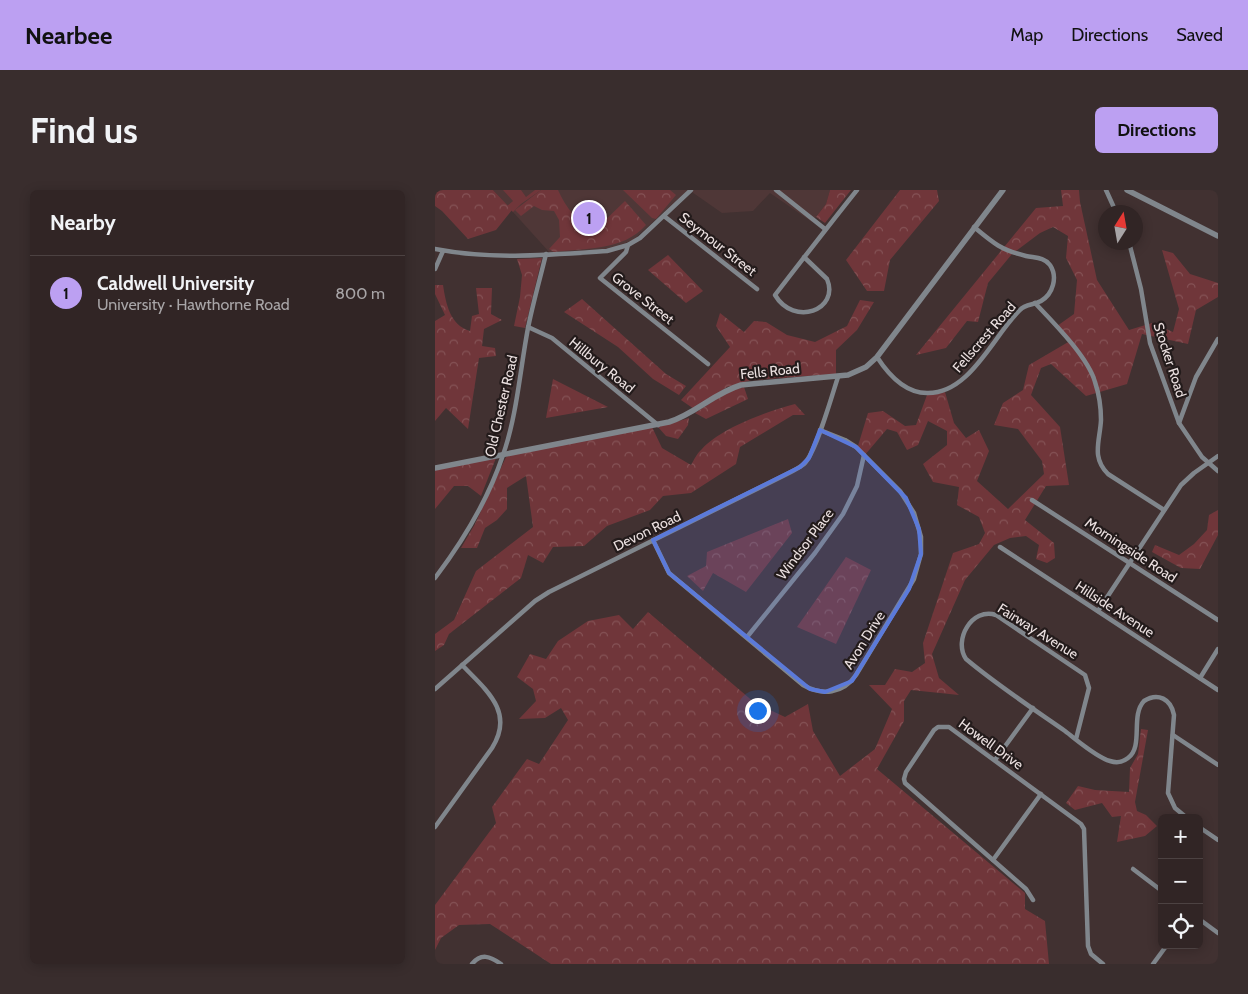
<!DOCTYPE html>
<meta charset="utf-8">
<style>
:root{--surface:#312525;--page:#392d2d;--text:#f1f3f6;--muted:#a8a5a7;--line:#4c4242;--accent:#bca0f2}
body{margin:0;font-family:Cabin,sans-serif;background:var(--page);color:var(--text)}
.controls{position:absolute;right:15px;bottom:15px;display:grid;overflow:hidden;border-radius:8px;box-shadow:0 2px 12px #0003}
.controls button{width:45px;height:45px;display:grid;place-items:center;padding:0;border:0;border-bottom:1px solid var(--line);background:var(--surface);color:var(--text);font:25px sans-serif}
.compass{position:absolute;left:663px;top:15px;width:45px;height:45px;border-radius:50%;background:var(--surface);box-shadow:0 2px 12px #0003;rotate:11deg}
.you{position:absolute;left:322px;top:520px;width:18px;height:18px;margin:-12px;border:4px solid #fff;border-radius:50%;background:#1a73e8;box-shadow:0 0 0 8px #1a73e833}
.badge{display:grid;place-items:center;width:32px;height:32px;border-radius:50%;background:var(--accent);color:#111;font-size:16px;font-weight:700}
.pin{position:absolute;translate:-50% -50%;border:2px solid #fff;box-shadow:0 1px 5px #0006}
.list{margin:0;padding:0;list-style:none}
h2{display:flex;justify-content:space-between;align-items:center;height:65px;margin:0;padding:0 20px;font-size:21px}
h2 small{font-size:16px;font-weight:400;color:var(--muted)}
.list li{display:grid;grid-template-columns:32px 1fr auto;gap:15px;align-items:center;box-sizing:border-box;height:75px;padding:0 20px;border-top:1px solid var(--line)}
.list b{display:block;font-size:19px;white-space:nowrap}
.list p{margin:0;font-size:16px;white-space:nowrap;color:var(--muted)}
.list em{font-size:16px;font-style:normal;color:var(--muted)}
.icon{flex:none;width:28px;height:28px;fill:none;stroke:currentColor;stroke-width:2;stroke-linecap:round;stroke-linejoin:round}
.map{position:relative;flex:none;width:783px;height:774px;overflow:hidden;border-radius:8px}
header{display:flex;align-items:center;gap:30px;box-sizing:border-box;height:70px;padding:0 25px;background:var(--accent);color:#111}
header strong{font-size:24px}
nav{display:flex;gap:28px;margin-inline-start:auto;font-size:18px}
.intro{display:flex;align-items:center;justify-content:space-between;box-sizing:border-box;height:120px;padding:0 30px}
h1{margin:0;font-size:35px}
.button{padding:12px 22px;border-radius:8px;background:var(--accent);color:#111;font-size:18px;font-weight:700}
main{display:flex;gap:30px;padding:0 30px}
aside{flex:1;background:var(--surface);border-radius:8px;box-shadow:0 2px 12px #0003}
.map>svg:first-child{display:block}
</style>
<header>
<strong>Nearbee</strong>
<nav><a>Map</a><a>Directions</a><a>Saved</a></nav>
</header>
<div class="intro"><h1>Find us</h1><a class="button">Directions</a></div>
<main>
<aside>
<h2>Nearby<small></small></h2>
<ul class="list">
<li><span class="badge">1</span><div><b>Caldwell University</b><p>University · Hawthorne Road</p></div><em>800 m</em></li>
</ul>
</aside>
<div class="map">
<svg width="783" height="774" viewBox="0 0 783 774">
<defs>
<pattern id="forest-crowns" width="20" height="18" patternUnits="userSpaceOnUse" patternTransform="scale(1.25)"><rect width="20" height="18" fill="#70363a"/><path d="M2 6a3 3 0 1 1 6 0M12 15a3 3 0 1 1 6 0" fill="none" stroke="#855356"/></pattern>
</defs>
<rect width="100%" height="100%" fill="#413131"/>
<!-- built -->
<g fill="#4f3737">
<polygon points="58,0 253,0 198,50 175,59 115,63"/>
<polygon points="254,0 395,0 391,14 377,32 335,3 318,21 287,23"/>
</g>
<!-- grass -->
<polygon fill="#70363a" points="68,0 86,0 91,7 100,0 106,0 86,14 78,22 72,16 78,11"/>
<!-- forest -->
<g fill="url(#forest-crowns)">
<polygon points="0,0 58,0 77,20 61,40 33,49 7,21 0,16"/>
<path d="M106,0h17c8,18 19,32 38,39l29,-28 21,24c-23,26 -61,23 -92,27l-5,-3 11,-12 -1,-17 -5,-9 -12,-1 -8,-4 -13,10 -6,-6z"/>
<polygon points="188,0 235,0 241,5 221,29 217,28"/>
<polygon points="395,0 416,0 390,33 381,27 391,14"/>
<polygon points="465,0 502,0 504,11 455,70 449,101 432,101 411,70"/>
<polygon points="626,0 644,0 645,12 662,90 694,140 717,133 738,142 744,119 727,60 738,63 755,84 783,93 783,107 761,120 753,154 707,144 692,194 651,206 616,174 606,178 596,205 625,237 634,295 611,296 590,330 619,353 620,368 612,373 601,369 604,355 591,346 575,348 559,355 530,390 497,464 504,488 524,505 476,500 469,511 469,531 442,579 590,703 590,719 610,731 614,774 116,774 55,734 24,735 6,748 0,760 0,715 61,633 57,617 92,569 104,574 133,530 126,518 110,528 84,529 101,511 98,499 82,487 95,464 111,469 123,451 153,431 184,425 198,439 213,422 320,513 350,527 373,514 378,541 405,586 440,559 457,519 434,495 450,495 460,479 477,482 490,473 488,453 518,363 544,354 550,343 544,327 522,315 524,297 498,292 488,274 512,255 512,241 493,231 483,255 472,260 462,242 452,239 429,266 422,259 433,223 448,221 470,236 481,235 492,205 510,202 519,233 531,248 544,240 554,261 542,291 573,319 609,284 607,271 583,239 559,235 568,213 588,200 594,175 635,151 622,136 639,124 642,90 631,68 633,46 618,37 605,43 577,64 553,93 543,132 532,131 511,158 481,165 601,18 628,16"/>
<polygon points="233,65 268,101 251,113 213,80"/>
<polygon points="107,68 90,138 79,136 85,107 87,85 82,69"/>
<path d="M0,95h8c3,19 7,40 27,46l2,-15 7,-2 -3,-26h16l-1,26 11,6 -18,9 -2,17 13,2 1,8 -17,2 -11,71 -22,-21 -11,13v-100l10,-6 -10,-21z"/>
<polygon points="147,109 231,184 251,196 244,205 218,189 183,157 129,122"/>
<polygon points="425,110 439,112 422,140 401,160 401,184 317,190 292,197 259,219 246,210 295,157 281,136 285,123 309,142 319,131 331,132 352,145 380,152 412,136"/>
<polygon points="118,189 173,217 111,228"/>
<polygon points="309,197 313,209 271,229 260,223 294,201"/>
<path d="M360,214l10,11h-12l-53,32 -4,17 -45,29 -28,3 -13,14 -43,16 -23,20 -31,1 -10,16 -15,-8 -7,23 -72,56 -5,11 -9,6v-17l19,-14 22,-49 57,-44 -7,-51 -19,12v21l-10,11 -12,8 -8,20h-16l14,-24 31,-67 6,-3 140,-27 10,21 29,17c3,-5 6,-12 11,-16 19,-21 66,-38 93,-45z"/>
<polygon points="254,228 253,235 243,249 231,246 223,237"/>
<polygon points="61,268 46,306 33,296 19,296 0,319 0,279"/>
<polygon points="783,320 783,345 765,379 746,378 717,362 720,355 744,365 759,354 772,340 774,325"/>
<polygon points="353,329 357,343 311,402 278,383 268,401 252,386 271,376 272,362"/>
<polygon points="411,367 436,380 401,454 362,437"/>
<polygon points="706,539 713,540 700,612 702,621 711,625 722,636 710,646 682,652 686,626 677,627 667,613 640,620 631,613 643,596 660,600 694,602 695,578 703,564"/>
</g>
<g fill="none" stroke-linecap="round" stroke-linejoin="round">
<!-- minor -->
<g stroke="#80868c" stroke-width="4.5">
<polyline points="341,0 390,39"/>
<polyline points="671,0 681,22"/>
<polyline points="229,26 322,99"/>
<polyline points="694,52 706,99 715,153 744,233 767,267 783,281"/>
<polyline points="193,55 191,62 165,88 273,174"/>
<path d="M0,59c57,11 114,6 172,2l21,-6 12,-7 51,-48"/>
<path d="M369,67l23,22c13,31 -33,48 -52,16 27,-35 54,-70 82,-105"/>
<polyline points="0,79 8,61"/>
<path d="M600,113c18,19 53,54 60,79 4,12 6,26 6,38 -1,21 -10,37 7,54l56,36"/>
<polyline points="93,137 117,148 223,235"/>
<path d="M442,167c11,17 27,36 50,36 43,1 66,-57 93,-83 5,-6 14,-5 21,-9 12,-7 17,-24 9,-36 -6,-8 -15,-7 -24,-9 -25,-6 -33,-13 -52,-29"/>
<polyline points="744,233 761,187 783,149"/>
<polyline points="597,310 783,430"/>
<path d="M218,350l16,33 134,112c19,11 40,9 53,-10l58,-96 7,-25v-17l-7,-24 -14,-22 -44,-44 -11,-7 -25,-10"/>
<polyline points="565,357 783,500"/>
<path d="M0,388c28,-37 53,-78 68,-123 14,-40 17,-85 25,-127 5,-25 12,-49 18,-74"/>
<polyline points="663,421 746,295 759,283 783,266"/>
<polyline points="312,447 380,363 408,324 422,296 429,265"/>
<polyline points="765,488 783,459"/>
<path d="M0,499l100,-88 14,-9 238,-118c6,-3 12,-6 17,-10 12,-11 28,-69 34,-87"/>
<polyline points="738,545 783,575"/>
<path d="M641,549l13,-51 -4,-13 -89,-60c-24,-8 -43,25 -30,44 31,26 66,49 99,72 12,9 31,26 45,30 6,2 13,1 18,-3 16,-12 2,-42 16,-57 14,-9 27,-2 30,14l-6,78 7,15 12,10"/>
<polyline points="560,570 598,518"/>
<path d="M0,637l57,-79c23,-36 -6,-58 -30,-83"/>
<polyline points="764,637 783,650"/>
<polyline points="558,670 606,604"/>
<polyline points="698,679 727,701"/>
<polyline points="598,710 591,699 470,593 469,589 471,582 499,540 503,537 514,537 646,634 649,639 653,756 656,764 668,774"/>
<polyline points="764,729 783,743"/>
<path d="M37,774c9,-11 18,-8 29,0"/>
<polyline points="718,774 732,755"/>
</g>
<!-- tertiary -->
<g stroke="#80868c" stroke-width="5.5">
<polyline points="692,0 783,46"/>
<path d="M0,278l234,-46c26,-8 45,-29 72,-37l107,-10 18,-8 11,-10 126,-167"/>
</g>
</g>
<!-- marked area -->
<path fill="#5b7ada" fill-opacity="0.2" stroke="#5b7ada" stroke-width="4" stroke-linejoin="round" d="M385,240l36,17 50,51 13,31 2,25 -12,35 -57,92 -27,11 -15,-3 -141,-116 -16,-33 147,-73 9,-9z"/>
<g text-anchor="middle" stroke-width="4.5" stroke-linejoin="round" paint-order="stroke">
<!-- street labels -->
<g font-size="14" fill="#ebe0e0" stroke="#231b1b">
<text transform="translate(283 54) rotate(38)" y="5">Seymour Street</text>
<text transform="translate(208 108) rotate(38)" y="5">Grove Street</text>
<text transform="translate(549 147) rotate(-49)" y="5">Fellscrest Road</text>
<text transform="translate(735 170) rotate(72)" y="5">Stocker Road</text>
<text transform="translate(167 175) rotate(39)" y="5">Hillbury Road</text>
<text transform="translate(335 181) rotate(-6)" y="5">Fells Road</text>
<text transform="translate(66 216) rotate(-77)" y="5">Old Chester Road</text>
<text transform="translate(212 341) rotate(-26)" y="5">Devon Road</text>
<text transform="translate(370 354) rotate(-53)" y="5">Windsor Place</text>
<text transform="translate(696 360) rotate(33)" y="5">Morningside Road</text>
<text transform="translate(680 419) rotate(33)" y="5">Hillside Avenue</text>
<text transform="translate(603 441) rotate(32)" y="5">Fairway Avenue</text>
<text transform="translate(429 450) rotate(-58)" y="5">Avon Drive</text>
<text transform="translate(556 554) rotate(36)" y="5">Howell Drive</text>
</g>
</g>
</svg>
<div class="controls">
<button>+</button>
<button>−</button>
<button><svg class="icon" aria-label="locate" viewBox="0 0 24 24"><circle cx="12" cy="12" r="6"/><path d="M12 2v4M12 18v4M2 12h4M18 12h4"/></svg></button>
</div>
<svg class="compass" viewBox="-18 -18 36 36"><path d="M0-13l5 13h-10z" fill="#e53935"/><path d="M0 13l5-13h-10z" fill="#a8a5a7"/></svg>
<div class="you"></div>
<div class="pin badge" style="left:154px;top:28px">1</div>
</div>
</main>
